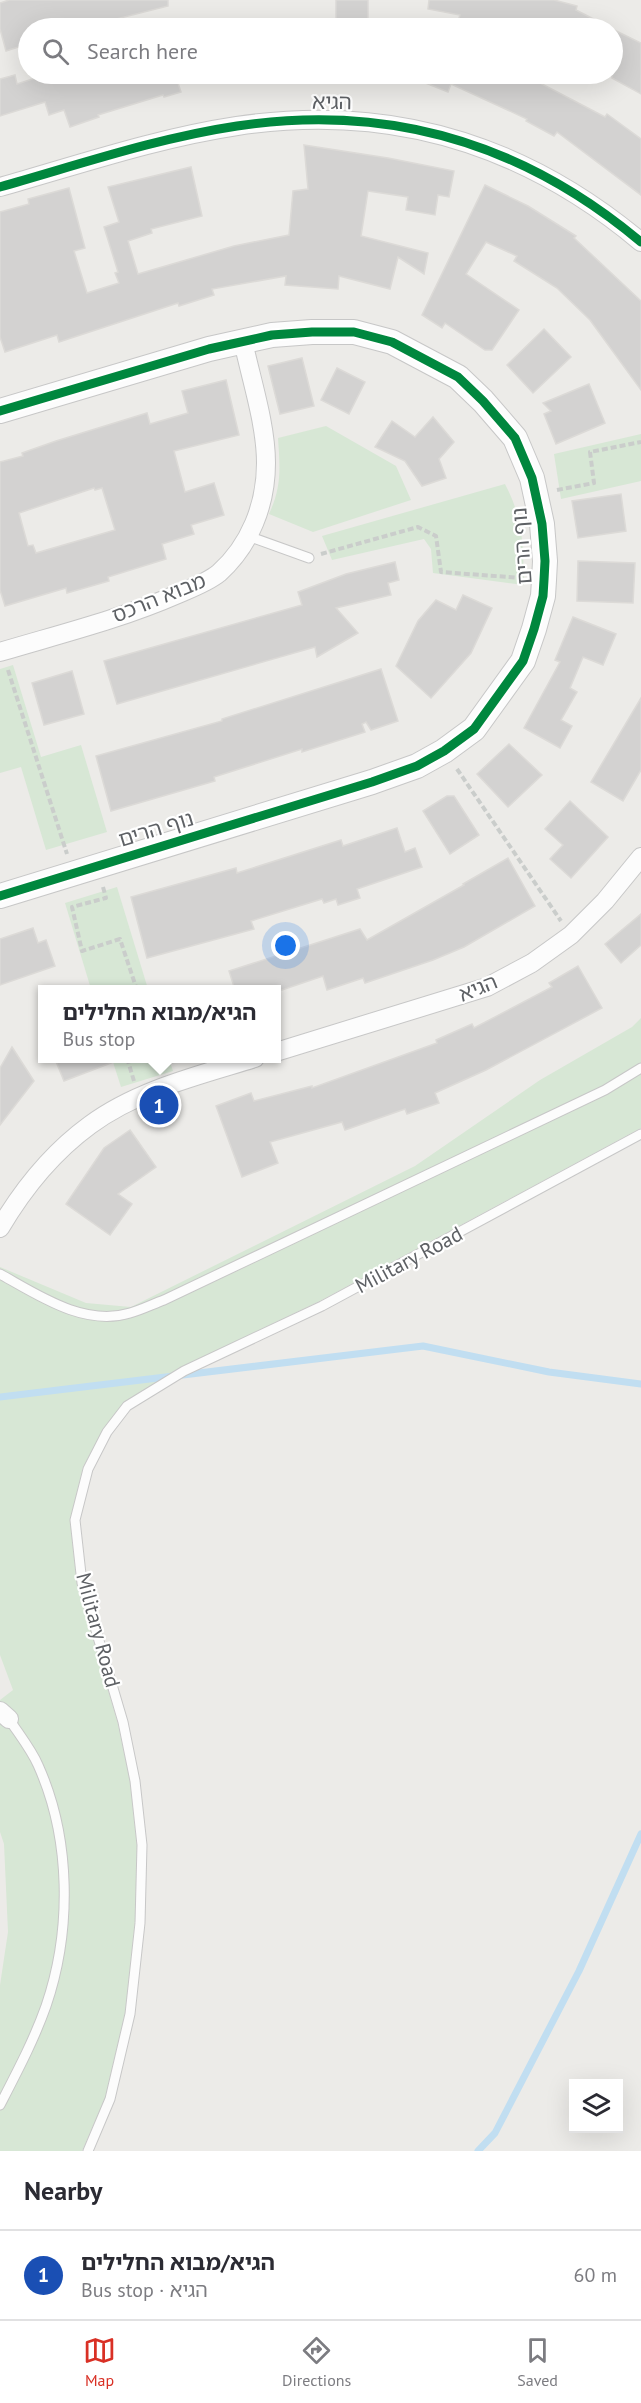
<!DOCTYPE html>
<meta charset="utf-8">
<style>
:root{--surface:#fff;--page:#f7f7f7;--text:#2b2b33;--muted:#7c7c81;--line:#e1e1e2;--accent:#d93025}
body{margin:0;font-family:"PT Sans","Noto Sans Hebrew",sans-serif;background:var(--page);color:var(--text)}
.controls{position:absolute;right:18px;bottom:18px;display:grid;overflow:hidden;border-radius:0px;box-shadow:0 6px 24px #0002}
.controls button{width:54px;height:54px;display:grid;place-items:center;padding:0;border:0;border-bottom:2px solid var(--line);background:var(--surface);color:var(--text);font:30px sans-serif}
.you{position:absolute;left:286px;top:946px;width:21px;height:21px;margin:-15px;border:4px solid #fff;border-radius:50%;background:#1a73e8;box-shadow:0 0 0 9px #1a73e833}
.badge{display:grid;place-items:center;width:39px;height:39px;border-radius:50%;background:var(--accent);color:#fff;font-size:20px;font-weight:700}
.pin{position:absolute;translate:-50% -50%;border:3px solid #fff;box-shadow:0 2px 6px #0006}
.popup{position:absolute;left:38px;top:985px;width:243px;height:78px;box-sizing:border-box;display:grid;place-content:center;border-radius:0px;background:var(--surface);filter:drop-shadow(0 2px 4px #0005);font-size:20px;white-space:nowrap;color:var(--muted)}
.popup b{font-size:22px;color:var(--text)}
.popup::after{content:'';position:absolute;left:50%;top:100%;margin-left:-12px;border:12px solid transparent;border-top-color:var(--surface)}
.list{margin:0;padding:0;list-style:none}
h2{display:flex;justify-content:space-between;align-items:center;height:78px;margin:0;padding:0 24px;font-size:26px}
h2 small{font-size:20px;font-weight:400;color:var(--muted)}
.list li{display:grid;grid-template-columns:39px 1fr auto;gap:18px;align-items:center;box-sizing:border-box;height:90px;padding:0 24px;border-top:2px solid var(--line)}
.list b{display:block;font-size:22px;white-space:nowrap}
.list p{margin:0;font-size:20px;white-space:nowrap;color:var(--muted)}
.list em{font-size:20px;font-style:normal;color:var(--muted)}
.icon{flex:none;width:33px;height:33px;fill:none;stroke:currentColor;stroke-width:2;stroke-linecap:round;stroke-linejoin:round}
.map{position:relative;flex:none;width:641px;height:2151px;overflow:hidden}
.search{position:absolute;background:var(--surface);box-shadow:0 6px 24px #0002;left:18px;right:18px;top:18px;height:66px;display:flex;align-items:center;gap:15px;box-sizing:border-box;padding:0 21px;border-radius:33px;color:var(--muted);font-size:22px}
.sheet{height:168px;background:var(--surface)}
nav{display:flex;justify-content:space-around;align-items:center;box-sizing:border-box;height:84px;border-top:2px solid var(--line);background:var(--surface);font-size:16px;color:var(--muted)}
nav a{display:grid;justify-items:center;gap:3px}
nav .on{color:var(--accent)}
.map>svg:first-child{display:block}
</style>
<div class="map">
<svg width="641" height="2151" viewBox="0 0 641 2151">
<rect width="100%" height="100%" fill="#ecebe8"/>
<!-- green -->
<g fill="#d7e7d5">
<path d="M326,426l70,40 15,34 -98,32 -44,-18c13,-28 11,-46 9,-76z"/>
<polygon points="641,434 641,481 561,499 554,454"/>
<path d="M505,484c19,36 18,62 19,101l-91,-12 -2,-24 -7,-10 -92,21 -10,-24z"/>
<polygon points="13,665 41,757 81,745 107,832 46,850 21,767 0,773 0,669"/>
<polygon points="117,887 148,989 91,989 65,903"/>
<polygon points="641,1018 641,1128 320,1301 182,1367 124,1402 103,1430 83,1467 70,1520 77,1584 118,1724 130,1782 137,1846 135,1922 125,2013 105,2098 82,2151 0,2151 0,1985 8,1932 4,1844 0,1832 0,1700 13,1690 0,1655 0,1267 86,1303 131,1307 415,1166 540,1080 632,1027"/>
<polygon points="112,1059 169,1059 173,1071 121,1087"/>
</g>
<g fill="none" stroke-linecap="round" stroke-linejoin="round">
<!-- stream -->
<g stroke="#c1def1" stroke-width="7">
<polyline points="0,1397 423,1346 549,1372 641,1384"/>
<polyline points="478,2151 495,2133 579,1971 641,1834"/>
</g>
</g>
<!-- building -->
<g fill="#d3d2d1" stroke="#dcdad7" stroke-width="1.5" fill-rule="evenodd">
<polygon points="9,0 168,0 168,6 81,28 28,28 28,44 6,51 0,29 0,3"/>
<rect x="336" y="0" width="32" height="28"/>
<polygon points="429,0 554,0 577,6 576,10 611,28 472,28 457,24 460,15 428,9"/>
<polygon points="612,29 641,43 641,94 612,78"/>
<polygon points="48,74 60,74 62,81 85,74 175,74 181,92 164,97 163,95 98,115 99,117 70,127 64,110 49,115 45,102 0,116 0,79 15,75 17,84"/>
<polygon points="403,74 523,74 605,117 607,114 641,139 641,195 557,132 554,136 526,121 527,119 451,84 448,92"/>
<polygon points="304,145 388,158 454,171 449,197 438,195 435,215 406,210 408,197 368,191 361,236 428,253 424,274 398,257 390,289 339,276 338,289 285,285 286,276 212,289 214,295 179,306 178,303 59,342 57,335 5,352 0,337 0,212 29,204 28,199 69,188 85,248 74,251 87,293 119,283 115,273 118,272 104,227 119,222 108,187 191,167 202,216 151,229 152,233 128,241 138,274 234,246 289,235 293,191 308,189"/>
<polygon points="485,185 528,206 576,236 574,238 641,301 641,390 590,320 557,288 514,261 517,256 486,242 466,274 519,310 492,350 485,350 445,323 442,328 422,315"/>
<polygon points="544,329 571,357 533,393 507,365"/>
<polygon points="302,358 314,406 280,414 268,366"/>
<polygon points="337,368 365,382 349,414 321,400"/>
<path d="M226,380l13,55 -65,16 11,41 29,-9 10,32 -33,10 3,9 -32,10 4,15 -58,18 1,4 -42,12 -1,-5 -61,18 -5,-16v-128l23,-6 -1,-3 34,-12 91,-28 3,11 38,-11 -6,-22zM94,488l1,2 7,-2 13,42 -79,23 -3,-8 -5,1 -9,-33z"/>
<polygon points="589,384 605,423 556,444 544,414 551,411 543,403"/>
<polygon points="433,417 454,442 439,459 446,478 422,486 405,461 375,447 392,421 415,437"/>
<polygon points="621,494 626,531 578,538 572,501"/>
<polygon points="578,561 635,563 633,603 577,601"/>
<polygon points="395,562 399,580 388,583 391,595 336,608 358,633 317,657 315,647 117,704 104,661 302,605 298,592 346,574"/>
<polygon points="463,595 492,608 471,653 431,698 396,666 418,621 436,600 456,610"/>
<polygon points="573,617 616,634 603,665 583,657 570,688 577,692 561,720 572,726 560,748 524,728 560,662 555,660"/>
<polygon points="381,669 398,721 371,730 366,722 362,724 365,732 302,752 302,749 214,777 215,781 111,811 96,756 222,721 222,719"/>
<polygon points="72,671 84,714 44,725 32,683"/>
<polygon points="641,698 641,770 623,801 591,782"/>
<polygon points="509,744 542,775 508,807 477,774"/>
<polygon points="447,796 454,796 479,835 450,854 423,811"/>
<polygon points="570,801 608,837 571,878 550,859 563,845 545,829"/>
<polygon points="397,828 405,852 415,848 422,867 357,889 360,898 338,905 336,899 324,903 322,899 251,921 254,929 147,958 131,897 236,868 237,873 341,840 343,846"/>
<polygon points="508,858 535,906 464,947 433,960 365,983 363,978 327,990 323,976 282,990 235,990 229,971 360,929 367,940 464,885 463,884"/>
<polygon points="641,914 641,945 621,963 605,944"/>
<polygon points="33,928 38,943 46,940 55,966 0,985 0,939"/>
<polygon points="578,966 602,1008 486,1070 435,1093 439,1103 407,1114 405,1109 345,1130 342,1122 270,1142 278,1163 242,1177 216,1106 251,1093 254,1101 312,1086 312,1088 437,1043 436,1040 472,1024 474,1028 552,987 549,983"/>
<polygon points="12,1047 34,1081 0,1125 0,1068"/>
<polygon points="55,1059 119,1059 119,1060 64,1081"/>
<polygon points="130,1130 156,1167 118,1194 132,1204 110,1235 66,1204 104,1148"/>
</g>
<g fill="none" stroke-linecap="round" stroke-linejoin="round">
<defs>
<g id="service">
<polyline points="248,536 309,558"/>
<path d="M0,1274c38,21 84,53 130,39 11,-3 23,-9 34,-13l441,-210 36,-22"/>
<path d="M0,2105c17,-33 34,-65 46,-99 26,-76 25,-168 -8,-241 -7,-16 -20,-32 -29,-46"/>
<polyline points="88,2151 110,2099 130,2014 140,1923 142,1845 135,1781 123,1722 82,1583 75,1520 88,1469 107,1432 127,1406 184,1371 322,1306 641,1134"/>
</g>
<g id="minor">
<path d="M0,187c78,-22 157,-49 237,-61 152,-23 286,17 404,116"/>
<path d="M0,652c60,-18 121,-33 178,-58 14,-6 30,-12 41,-21 31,-28 47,-68 47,-110 0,-39 -15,-84 -23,-122"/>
<polyline points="276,1052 487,987 532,963 571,935 605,901 641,857"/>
<path d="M0,1228c23,-39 53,-76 90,-103 47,-35 110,-50 165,-67"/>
<polyline points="0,1711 9,1719"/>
</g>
<polyline id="tertiary" points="0,411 209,349 272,335 312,332 354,332 392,342 458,377 483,401 515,438 532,478 542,524 545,561 544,580 543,596 534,629 523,661 474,729 444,751 417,766 372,782 0,896"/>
</defs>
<!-- service casing -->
<use href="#service" stroke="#c7c7c7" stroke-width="11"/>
<!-- minor casing -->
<use href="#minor" stroke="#c7c7c7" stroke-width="20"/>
<!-- tertiary casing -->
<use href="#tertiary" stroke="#c7c7c7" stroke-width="26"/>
<!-- path -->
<g stroke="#cacdcb" stroke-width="4" stroke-dasharray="6 3" stroke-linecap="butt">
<polyline points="557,490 594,483 590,452 641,442"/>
<polyline points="321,554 418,527 436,536 441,572 522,578"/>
<polyline points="8,670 67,854"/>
<polyline points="457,769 561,921"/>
<polyline points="103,887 106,898 72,907 82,951 120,939 137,990"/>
<polyline points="127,1058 134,1081"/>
</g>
<!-- service -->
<use href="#service" stroke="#fcfcfc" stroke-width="9"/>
<!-- minor -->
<use href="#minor" stroke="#fcfcfc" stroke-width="18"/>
<!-- tertiary -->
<use href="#tertiary" stroke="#fcfcfc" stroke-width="24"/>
<defs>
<g id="cycleway">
<path d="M0,187c78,-22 157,-49 237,-61 152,-23 286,17 404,116"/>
<polyline points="0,411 209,349 272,335 312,332 354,332 392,342 458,377 483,401 515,438 532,478 542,524 545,561 544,580 543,596 534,629 523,661 474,729 444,751 417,766 372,782 0,896"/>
</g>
</defs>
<!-- cycleway casing -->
<use href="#cycleway" stroke="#fff" stroke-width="13"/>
<!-- cycleway -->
<use href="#cycleway" stroke="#00873e" stroke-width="9"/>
</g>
<g text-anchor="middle" stroke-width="4.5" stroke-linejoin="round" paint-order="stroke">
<!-- street labels -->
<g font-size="21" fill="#5e6165" stroke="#fff">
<text transform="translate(332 102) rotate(1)" y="7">הגיא</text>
<text transform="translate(522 546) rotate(-94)" y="7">נוף הרים</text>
<text transform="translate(159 598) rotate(-22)" y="7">מבוא הרכס</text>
<text transform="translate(156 829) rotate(-17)" y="7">נוף הרים</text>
<text transform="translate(478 988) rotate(-22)" y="7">הגיא</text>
<text transform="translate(409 1260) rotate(-28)" y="7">Military Road</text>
<text transform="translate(98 1630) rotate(75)" y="7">Military Road</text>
</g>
</g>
</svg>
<div class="controls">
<button><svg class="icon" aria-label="layers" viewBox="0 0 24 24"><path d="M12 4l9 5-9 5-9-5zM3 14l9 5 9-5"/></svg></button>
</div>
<div class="you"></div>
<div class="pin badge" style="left:159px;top:1105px;background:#1a4fb4">1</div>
<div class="popup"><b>הגיא/מבוא החלילים</b>Bus stop</div>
<div class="search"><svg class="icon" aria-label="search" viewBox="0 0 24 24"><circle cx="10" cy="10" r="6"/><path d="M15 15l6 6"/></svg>Search here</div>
</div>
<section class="sheet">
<h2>Nearby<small></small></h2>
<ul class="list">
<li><span class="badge" style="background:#1a4fb4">1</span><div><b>הגיא/מבוא החלילים</b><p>Bus stop · הגיא</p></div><em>60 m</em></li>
</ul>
</section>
<nav>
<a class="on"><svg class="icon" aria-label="map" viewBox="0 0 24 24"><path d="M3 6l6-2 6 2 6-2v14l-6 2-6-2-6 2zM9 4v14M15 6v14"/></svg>Map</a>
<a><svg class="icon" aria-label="directions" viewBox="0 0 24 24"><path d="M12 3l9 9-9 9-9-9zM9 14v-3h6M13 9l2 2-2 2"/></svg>Directions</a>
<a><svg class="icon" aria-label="saved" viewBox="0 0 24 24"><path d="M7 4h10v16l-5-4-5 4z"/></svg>Saved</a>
</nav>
